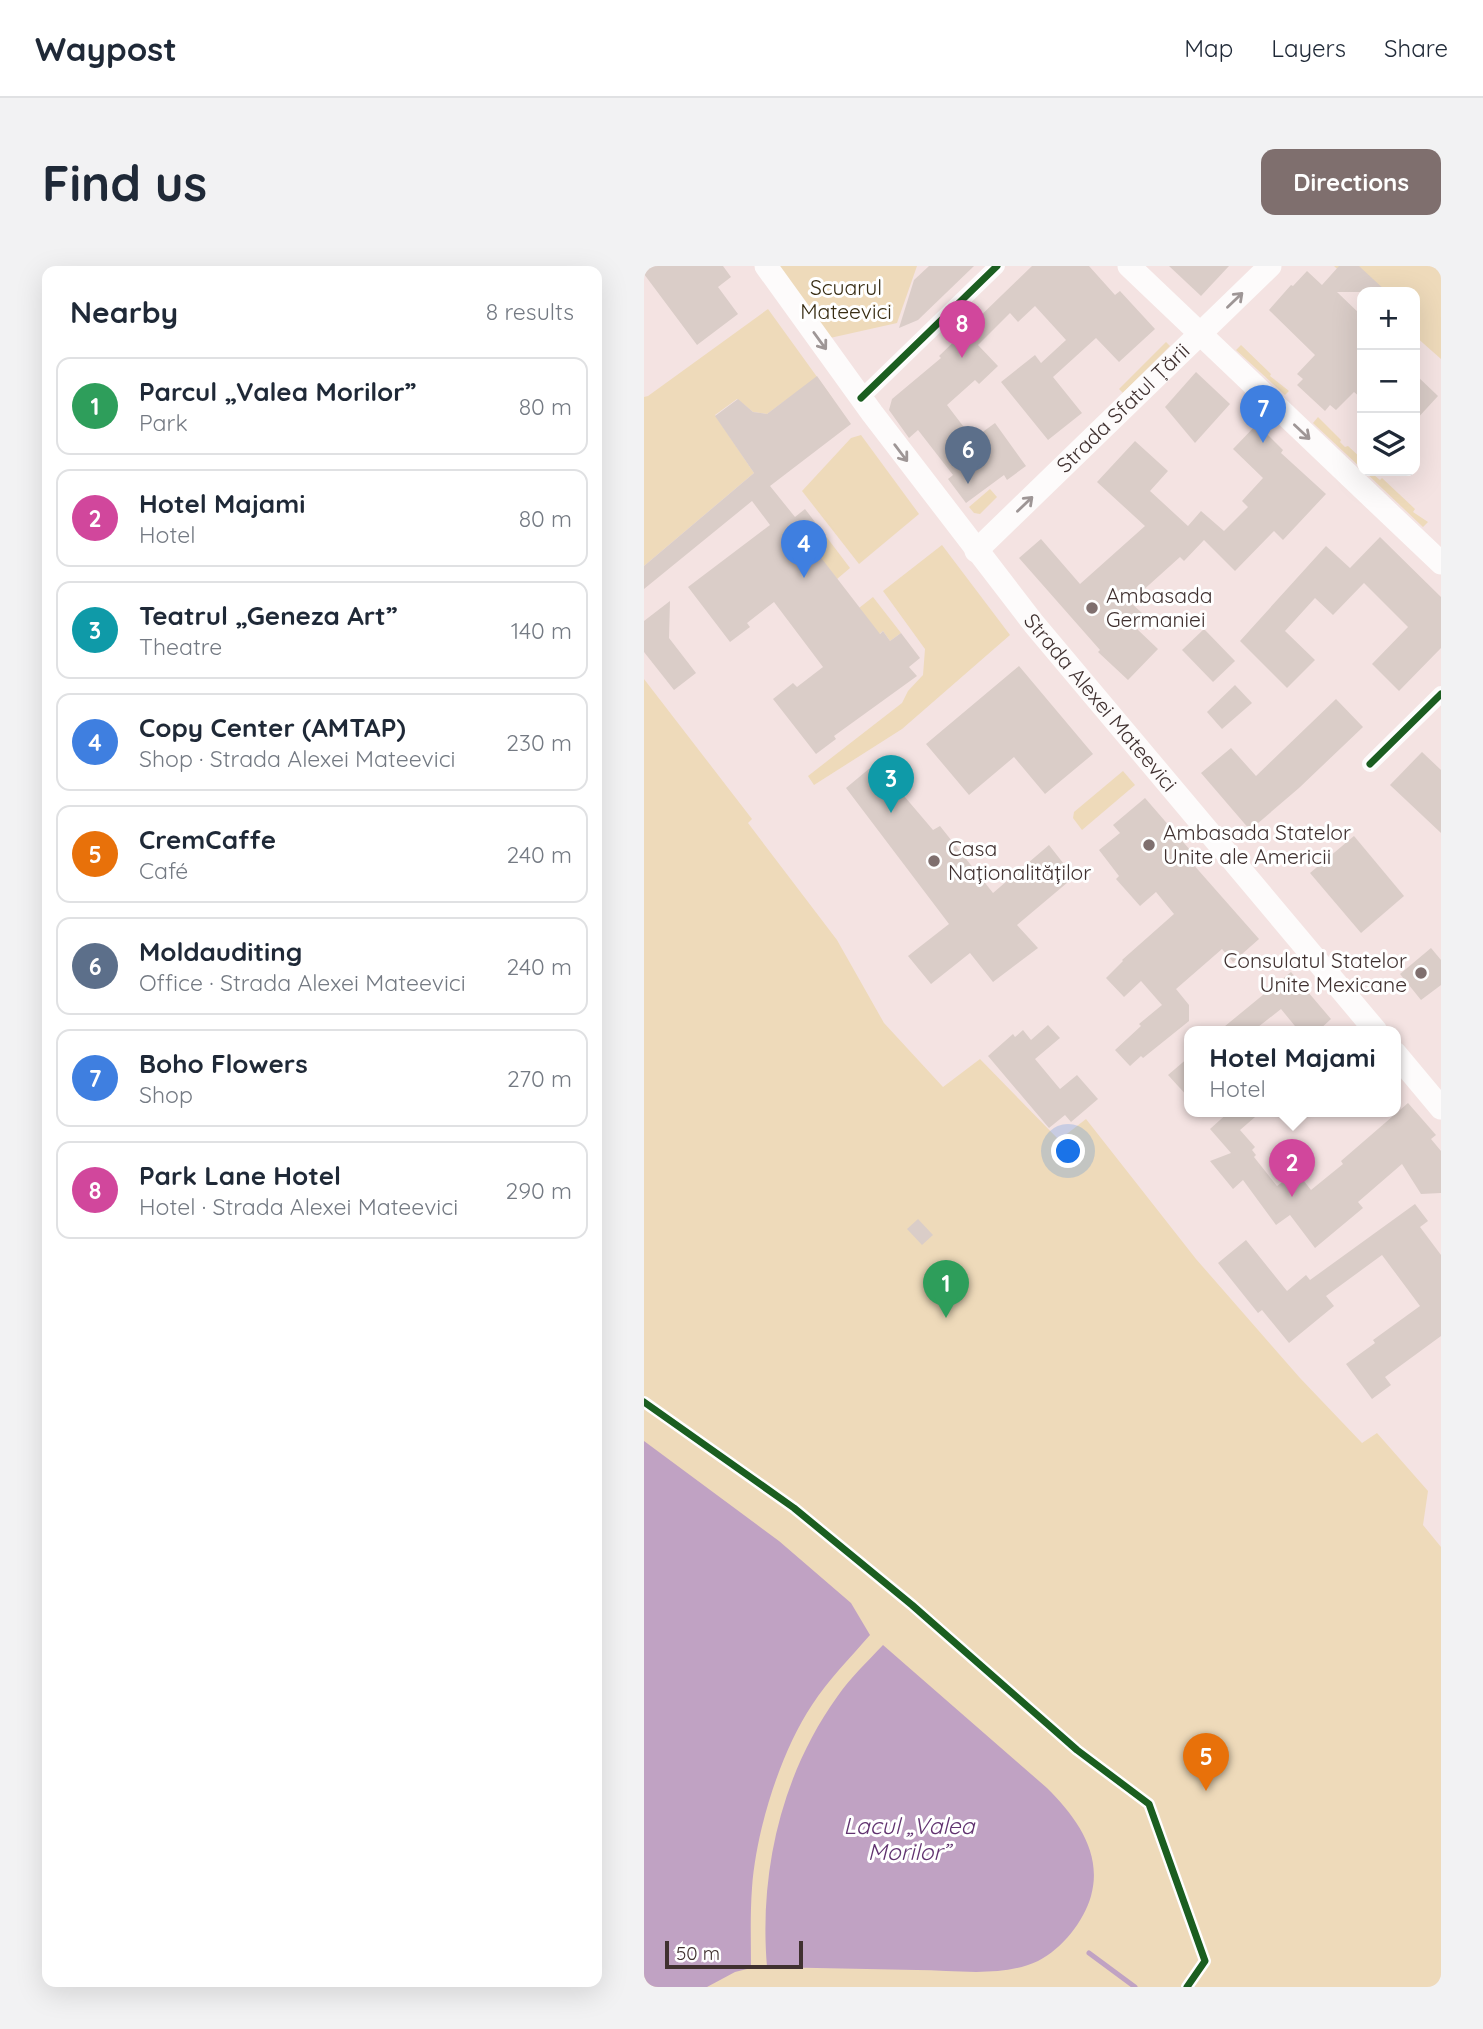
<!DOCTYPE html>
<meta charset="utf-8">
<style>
:root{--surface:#fff;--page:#f2f2f3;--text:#1f2937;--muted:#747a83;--line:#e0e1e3;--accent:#7f6f6e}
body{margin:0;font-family:Quicksand,sans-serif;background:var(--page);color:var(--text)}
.controls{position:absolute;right:21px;top:21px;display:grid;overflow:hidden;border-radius:14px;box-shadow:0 7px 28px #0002}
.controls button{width:63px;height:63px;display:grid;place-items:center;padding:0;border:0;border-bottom:2px solid var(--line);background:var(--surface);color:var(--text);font:35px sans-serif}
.scale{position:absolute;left:21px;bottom:18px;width:138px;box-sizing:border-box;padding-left:7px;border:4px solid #403130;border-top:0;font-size:19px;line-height:24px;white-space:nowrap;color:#403130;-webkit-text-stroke:5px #fff;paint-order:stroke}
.you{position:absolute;left:425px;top:886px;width:24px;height:24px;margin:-18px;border:5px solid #fff;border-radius:50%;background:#1a73e8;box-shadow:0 0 0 10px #1a73e833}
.badge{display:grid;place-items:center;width:46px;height:46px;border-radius:50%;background:var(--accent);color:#fff;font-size:23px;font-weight:700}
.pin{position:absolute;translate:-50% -58px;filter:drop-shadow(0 2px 4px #0008)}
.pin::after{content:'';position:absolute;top:37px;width:24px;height:21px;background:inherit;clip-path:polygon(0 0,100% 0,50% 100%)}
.popup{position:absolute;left:540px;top:760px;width:217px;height:91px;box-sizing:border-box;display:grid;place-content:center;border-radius:14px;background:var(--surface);filter:drop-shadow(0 2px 5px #0005);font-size:23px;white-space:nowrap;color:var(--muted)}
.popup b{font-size:26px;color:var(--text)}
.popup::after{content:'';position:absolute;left:50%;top:100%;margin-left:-14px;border:14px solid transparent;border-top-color:var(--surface)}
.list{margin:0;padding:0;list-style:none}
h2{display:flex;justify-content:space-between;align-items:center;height:91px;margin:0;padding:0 28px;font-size:30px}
h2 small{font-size:23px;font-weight:400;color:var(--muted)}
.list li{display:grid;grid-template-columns:46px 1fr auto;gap:21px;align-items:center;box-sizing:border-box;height:98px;margin:0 14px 14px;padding:0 14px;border:2px solid var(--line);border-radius:14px}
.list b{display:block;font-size:26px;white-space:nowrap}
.list p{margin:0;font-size:23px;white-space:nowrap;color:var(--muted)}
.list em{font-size:23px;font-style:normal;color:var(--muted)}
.icon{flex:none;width:38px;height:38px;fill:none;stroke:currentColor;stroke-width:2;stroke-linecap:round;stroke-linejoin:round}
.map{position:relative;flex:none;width:797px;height:1721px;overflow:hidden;border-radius:14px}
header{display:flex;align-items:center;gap:42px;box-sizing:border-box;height:98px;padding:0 35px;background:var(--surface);border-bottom:2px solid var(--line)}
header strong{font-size:33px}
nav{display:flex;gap:38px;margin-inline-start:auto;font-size:24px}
.intro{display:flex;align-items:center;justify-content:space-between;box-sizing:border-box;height:168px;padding:0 42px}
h1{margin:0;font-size:49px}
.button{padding:18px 32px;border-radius:14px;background:var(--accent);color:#fff;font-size:24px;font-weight:700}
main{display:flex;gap:42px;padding:0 42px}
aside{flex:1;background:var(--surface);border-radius:14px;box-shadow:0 7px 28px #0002}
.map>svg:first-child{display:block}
</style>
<header>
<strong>Waypost</strong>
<nav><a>Map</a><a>Layers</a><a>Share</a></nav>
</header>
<div class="intro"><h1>Find us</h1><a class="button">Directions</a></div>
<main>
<aside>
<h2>Nearby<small>8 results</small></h2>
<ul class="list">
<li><span class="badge" style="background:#2e9e5b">1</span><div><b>Parcul „Valea Morilor”</b><p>Park</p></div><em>80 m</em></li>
<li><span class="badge" style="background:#d1479c">2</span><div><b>Hotel Majami</b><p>Hotel</p></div><em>80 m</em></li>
<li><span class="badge" style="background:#0f9aa8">3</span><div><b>Teatrul „Geneza Art”</b><p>Theatre</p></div><em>140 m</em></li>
<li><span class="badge" style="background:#3f7fe0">4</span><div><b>Copy Center (AMTAP)</b><p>Shop · Strada Alexei Mateevici</p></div><em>230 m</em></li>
<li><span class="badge" style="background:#e8710a">5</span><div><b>CremCaffe</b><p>Café</p></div><em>240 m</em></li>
<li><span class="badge" style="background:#5c6f8a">6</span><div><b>Moldauditing</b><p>Office · Strada Alexei Mateevici</p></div><em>240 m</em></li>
<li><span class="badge" style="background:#3f7fe0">7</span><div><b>Boho Flowers</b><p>Shop</p></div><em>270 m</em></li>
<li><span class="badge" style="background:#d1479c">8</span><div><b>Park Lane Hotel</b><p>Hotel · Strada Alexei Mateevici</p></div><em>290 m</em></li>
</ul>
</aside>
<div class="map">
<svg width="797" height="1721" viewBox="0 0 797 1721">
<rect width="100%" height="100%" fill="#f4e3e2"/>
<!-- green -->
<g fill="#eedaba">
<polygon points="135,0 273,0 253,57 186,72"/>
<polygon points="690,0 797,0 797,93 771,70 771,26 723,26 718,22 716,24"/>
<polygon points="124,43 189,133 159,154 142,134 123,148 109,146 93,133 71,149 110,207 0,300 0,131 4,130"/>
<polygon points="522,76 526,80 479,127 475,123"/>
<polygon points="597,79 627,108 626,110 645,125 641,129 592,84"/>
<polygon points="674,151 697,174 696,176 701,181 704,180 718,193 718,203 669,157"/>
<polygon points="217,169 275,248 215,298 158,225 207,172"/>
<polygon points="720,205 730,205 732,207 730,209 736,214 738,212 771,243 769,246 784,256 779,261"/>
<polygon points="346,223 353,231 336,248 330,247 325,241"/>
<polygon points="181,269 206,302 193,313 175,290 177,287 170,277"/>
<polygon points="298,279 366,369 258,463 170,519 164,510 258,437 264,425 279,409 281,383 239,325"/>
<polygon points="229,331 257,367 246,375 239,365 235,368 215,342"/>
<polygon points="0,413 108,553 104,557 193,674 240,757 299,821 336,793 415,874 442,853 552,993 656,1112 718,1177 733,1167 784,1225 779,1259 797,1281 797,1721 0,1721"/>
<polygon points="479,505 491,519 438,564 429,552 430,546"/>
</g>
<!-- water -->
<g fill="#c0a2c3">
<path d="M0,1175l135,100 72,62 19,32c-20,23 -42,45 -58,70 -32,48 -56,126 -60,183 -2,27 -1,54 -1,80l-16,4 -28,15h-63z"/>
<path d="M239,1379l164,143c29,29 56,65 44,108 -7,25 -29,53 -53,65 -36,17 -83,9 -121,9 -50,-1 -100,-2 -150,-3 -8,-94 14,-192 70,-270 13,-19 30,-35 46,-52z"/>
</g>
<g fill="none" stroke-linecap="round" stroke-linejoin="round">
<!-- stream -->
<polyline stroke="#c0a2c3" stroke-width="5" points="445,1687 491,1721"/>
</g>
<!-- building -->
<g fill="#dacdc8">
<polygon points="0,0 79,0 87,11 74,21 94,48 53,79 0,8"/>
<polygon points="285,0 330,0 274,54 255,62 270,14"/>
<polygon points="388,0 445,0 471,29 476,25 511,63 475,96 452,72 409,111 438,147 404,174 357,116 391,89 397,97 422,74 391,40 374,56 366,47 334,79 354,100 335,118 331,114 303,139 329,173 351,157 382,200 363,214 360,209 322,237 304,213 309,209 274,164 265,172 245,144 248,133 297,92 295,90"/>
<polygon points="525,0 585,0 557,30"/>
<polygon points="695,0 715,0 743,26 693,26 718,50 718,133 710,126 692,144 686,139 681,145 653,119 659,113 653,108 671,89 625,44 647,19 649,20 663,5 678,19"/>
<polygon points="552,106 586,138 551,177 521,141"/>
<polygon points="771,108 794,130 771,155"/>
<polygon points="173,110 207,158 126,220 151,251 161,243 181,269 170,277 178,288 175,289 236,368 239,365 246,375 257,367 276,392 265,401 273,410 190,470 192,473 172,488 129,433 149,417 153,421 179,401 130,336 103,357 106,361 86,376 44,321 126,259 108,235 0,323 0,300 110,207 71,150 94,133 109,146 123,148"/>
<polygon points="613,158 639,184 637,187 682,228 639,274 630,265 591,305 560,274 540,295 536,291 486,336 498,347 493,363 514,383 484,414 454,386 456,384 375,292 397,273 436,318 501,260 453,216 491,175 524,205 506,225 544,260 557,245 580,265 604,241 598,235 619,212 589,183"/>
<polygon points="736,271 797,331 797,382 755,425 728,398 764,361 720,317 689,349 671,332 641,365 671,394 643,422 596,375 682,280 706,302"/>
<polygon points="26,335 25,372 52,407 30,424 0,386 0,355"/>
<polygon points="560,363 591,395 569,416 538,384"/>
<polygon points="375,400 449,488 401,528 370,491 325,529 282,478"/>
<polygon points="591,419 608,437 578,463 563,446"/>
<polygon points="692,433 719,461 655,522 606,564 557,507 587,482 612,510"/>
<polygon points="778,486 797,504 797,567 746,519"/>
<polygon points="232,497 289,564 296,560 349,627 405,579 430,611 373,659 394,682 349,716 326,687 287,718 264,690 305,658 202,522"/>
<polygon points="501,532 553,592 548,597 615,673 589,696 578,683 532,723 545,739 545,755 499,792 497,790 486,800 471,784 497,760 495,758 518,739 497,715 480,731 462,712 479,695 478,694 530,648 512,626 496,640 472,613 475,610 455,584 476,567 469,559"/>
<polygon points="710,570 760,630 717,667 666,607"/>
<polygon points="787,682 797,694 797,719 777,734 756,708"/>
<polygon points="647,706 687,753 674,765 655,765 637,743 609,765 575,765"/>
<polygon points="404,759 416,772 391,793 416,823 433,809 454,833 427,856 421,849 405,862 344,790 369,768 371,771 379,764 387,774"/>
<polygon points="545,791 545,832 524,809"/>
<polygon points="764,837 792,869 787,873 797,885 797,927 777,928 758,898 714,936 719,942 671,982 646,949 632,959 599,914 589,923 566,895 587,887 566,863 586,845 618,845 596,864 611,881 608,884 612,889 610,891 633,920 648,909 652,913 656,910 667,924 699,898 697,895"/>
<polygon points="771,938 784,955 776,961 797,989 797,1070 741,1111 747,1119 728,1133 702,1098 731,1077 729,1074 776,1040 738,989 682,1030 690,1040 645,1077 618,1044 614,1047 574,997 602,974 643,1025 662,1009 666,1014"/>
<polygon points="274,953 289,969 278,979 263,963"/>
</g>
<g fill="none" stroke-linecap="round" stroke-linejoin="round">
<!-- pedestrian -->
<polyline stroke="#fdfbfb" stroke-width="12" points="0,1136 150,1242 268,1339 433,1484 505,1538 561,1695 543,1721"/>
<!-- minor -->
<g stroke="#fdfbfb" stroke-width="16">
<polyline points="217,132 353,0"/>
<polyline points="726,498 797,428"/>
</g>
<!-- secondary -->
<g stroke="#fdfbfb" stroke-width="23">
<path id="s1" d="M122,0l106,147 162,211 342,407"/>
<polyline points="485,0 797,297"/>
<path id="s2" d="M332,285l294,-285"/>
<polyline points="751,787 797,842"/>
</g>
<defs>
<g id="cycleway">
<polyline points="217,132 353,0"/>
<polyline points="726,498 797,428"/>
<polyline points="0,1136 150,1242 268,1339 433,1484 505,1538 561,1695 543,1721"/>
</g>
</defs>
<!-- cycleway casing -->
<use href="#cycleway" stroke="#fff" stroke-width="11"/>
<!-- cycleway -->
<use href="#cycleway" stroke="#1b5e20" stroke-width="7"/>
</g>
<!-- one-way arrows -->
<defs><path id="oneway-shaft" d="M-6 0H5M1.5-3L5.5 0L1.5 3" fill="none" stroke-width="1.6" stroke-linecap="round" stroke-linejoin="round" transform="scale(1.75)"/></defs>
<g stroke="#9e9696">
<use href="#oneway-shaft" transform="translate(591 34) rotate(-44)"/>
<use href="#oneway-shaft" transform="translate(176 75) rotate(54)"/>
<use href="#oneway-shaft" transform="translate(658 166) rotate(43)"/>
<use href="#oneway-shaft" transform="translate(257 187) rotate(53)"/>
<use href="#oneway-shaft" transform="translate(381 238) rotate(-44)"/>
</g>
<!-- markers -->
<g fill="#7f6f6e" stroke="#fff" stroke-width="2.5">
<circle cx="448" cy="342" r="7"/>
<circle cx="505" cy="579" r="7"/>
<circle cx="290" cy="595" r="7"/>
<circle cx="777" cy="707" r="7"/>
</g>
<g text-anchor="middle" stroke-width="6" stroke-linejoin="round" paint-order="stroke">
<!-- park labels -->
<g font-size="21" fill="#372c12" stroke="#fff">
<text x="202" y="29">Scuarul<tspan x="202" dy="24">Mateevici</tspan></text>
</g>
<!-- street labels -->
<g font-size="21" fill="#403130" stroke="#fff">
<text dy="7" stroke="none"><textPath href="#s2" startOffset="205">Strada Sfatul Țării</textPath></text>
<text dy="7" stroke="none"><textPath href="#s1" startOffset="550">Strada Alexei Mateevici</textPath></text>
</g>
<!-- poi labels -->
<g font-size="21" fill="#403130" stroke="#fff" text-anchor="start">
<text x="462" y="337">Ambasada<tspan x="462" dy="24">Germaniei</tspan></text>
<text x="519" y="574">Ambasada Statelor<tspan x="519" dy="24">Unite ale Americii</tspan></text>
<text x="304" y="590">Casa<tspan x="304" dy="24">Naționalităților</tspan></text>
<text x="763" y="702" text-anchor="end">Consulatul Statelor<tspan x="763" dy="24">Unite Mexicane</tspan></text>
</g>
<!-- water labels -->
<g font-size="23" font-style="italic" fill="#613370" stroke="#fff">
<text x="265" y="1568">Lacul „Valea<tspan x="265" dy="26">Morilor”</tspan></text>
</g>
</g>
</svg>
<div class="controls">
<button>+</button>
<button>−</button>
<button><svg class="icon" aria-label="layers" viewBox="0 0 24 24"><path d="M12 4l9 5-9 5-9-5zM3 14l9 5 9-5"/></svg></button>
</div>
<div class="scale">50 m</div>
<div class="you"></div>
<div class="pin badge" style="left:302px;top:1052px;background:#2e9e5b">1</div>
<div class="pin badge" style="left:648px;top:931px;background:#d1479c">2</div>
<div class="popup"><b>Hotel Majami</b>Hotel</div>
<div class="pin badge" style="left:247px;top:547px;background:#0f9aa8">3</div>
<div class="pin badge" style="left:160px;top:312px;background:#3f7fe0">4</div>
<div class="pin badge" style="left:562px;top:1525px;background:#e8710a">5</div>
<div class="pin badge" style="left:324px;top:218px;background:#5c6f8a">6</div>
<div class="pin badge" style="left:619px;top:177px;background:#3f7fe0">7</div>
<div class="pin badge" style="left:318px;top:92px;background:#d1479c">8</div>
</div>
</main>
